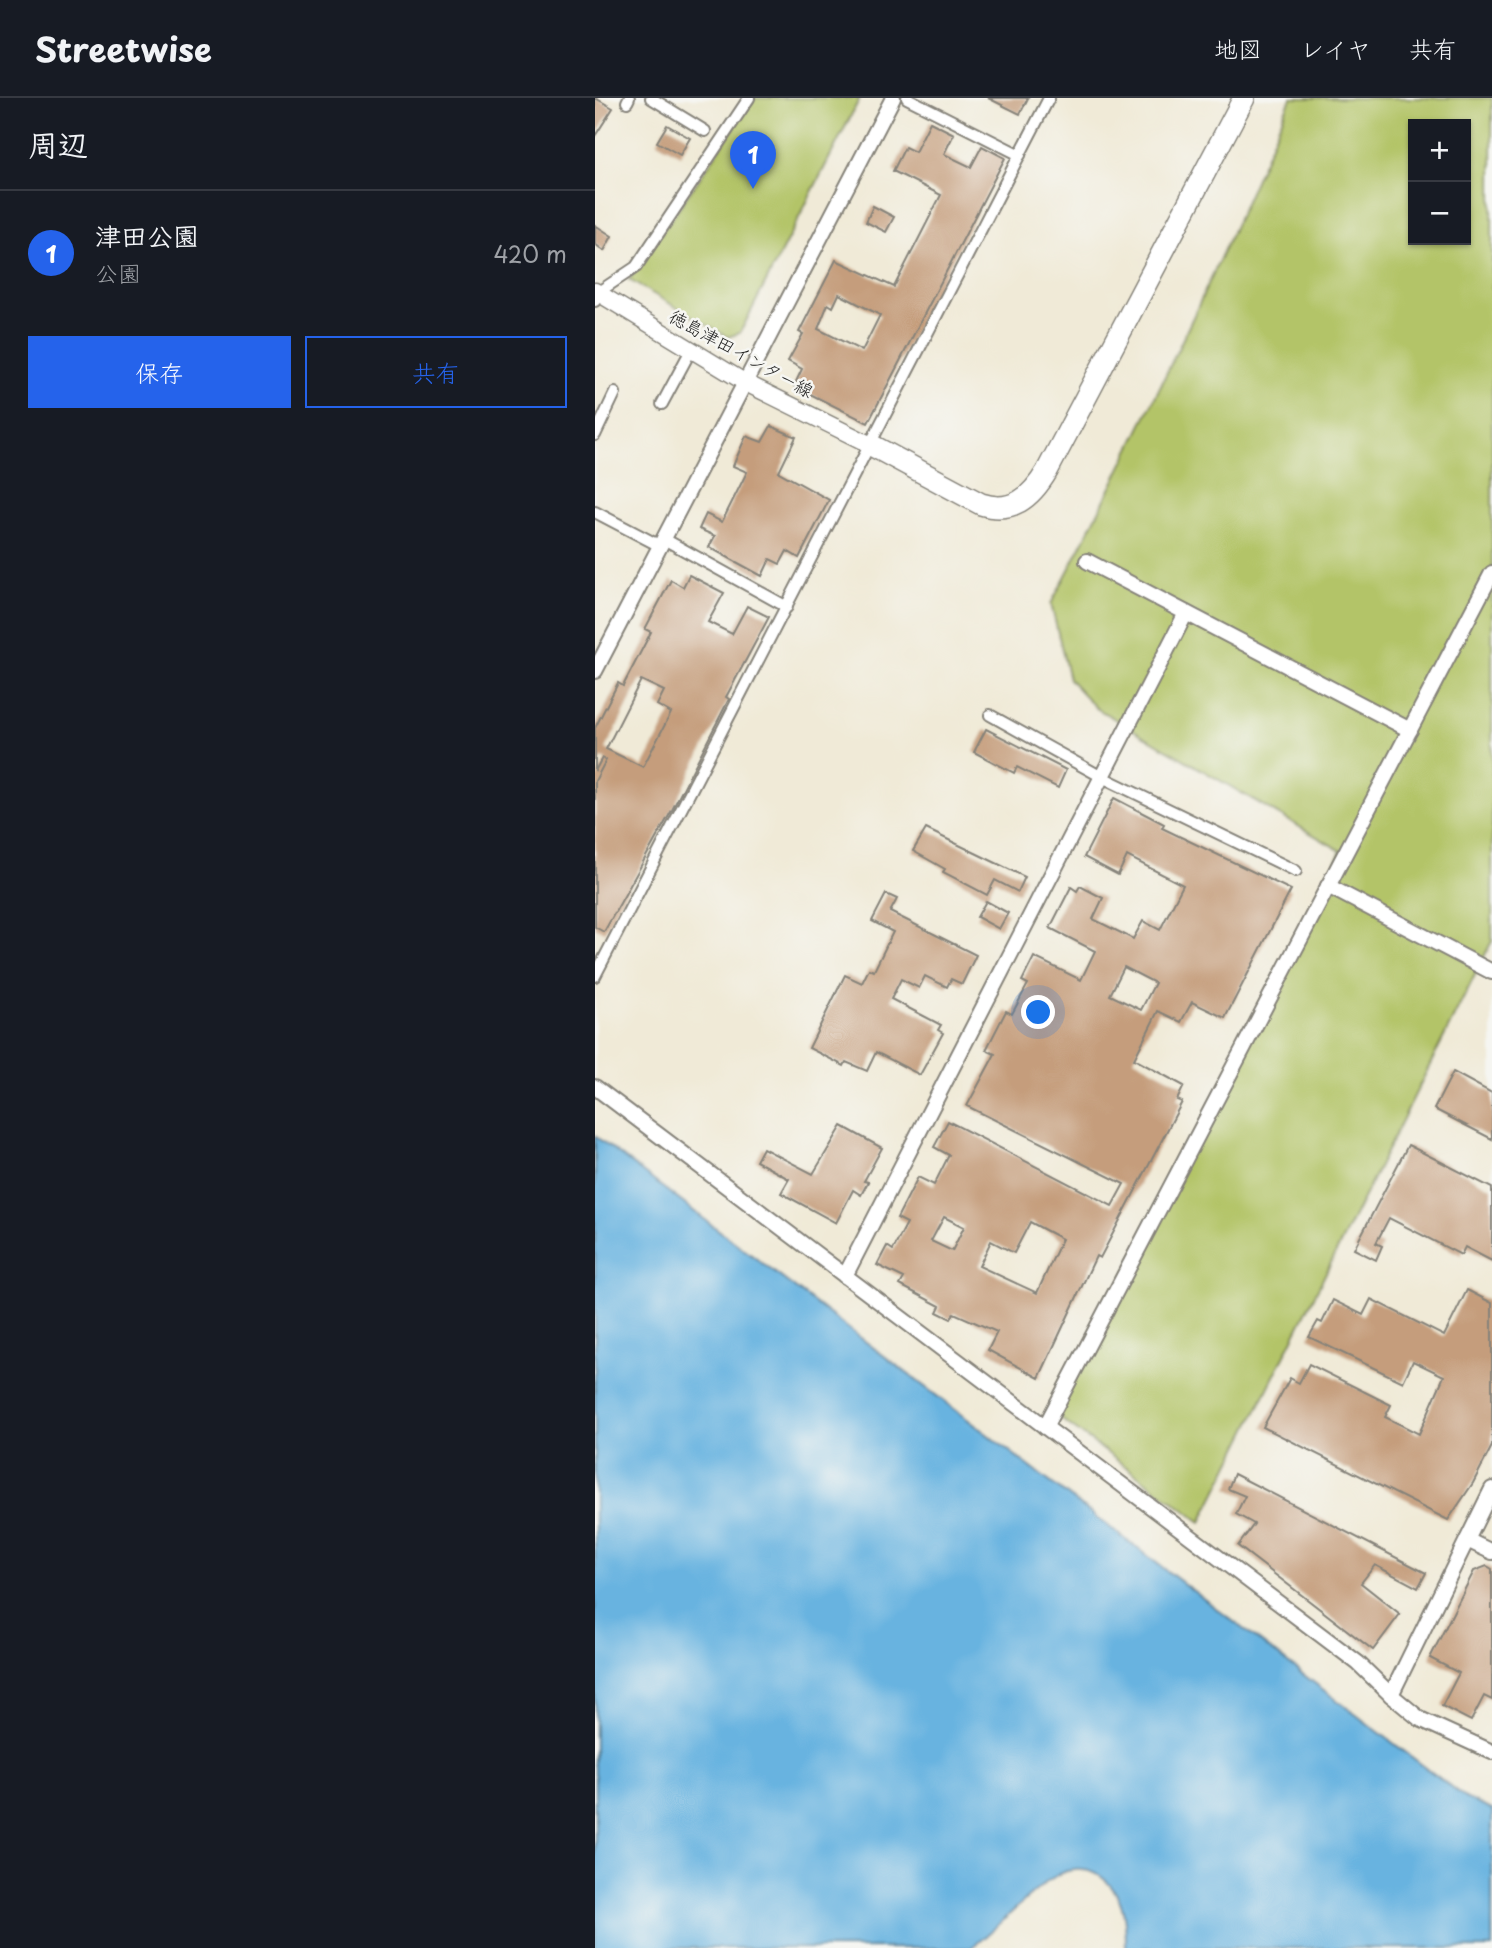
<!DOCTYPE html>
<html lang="ja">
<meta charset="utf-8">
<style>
:root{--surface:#171b24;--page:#242831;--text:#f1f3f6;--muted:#9ea1a6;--line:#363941;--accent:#2563eb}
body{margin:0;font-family:"Playpen Sans","Klee One",sans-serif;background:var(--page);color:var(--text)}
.controls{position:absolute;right:21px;top:21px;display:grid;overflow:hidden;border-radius:0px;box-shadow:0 2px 5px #0004}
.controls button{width:63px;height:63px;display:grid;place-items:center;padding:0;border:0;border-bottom:2px solid var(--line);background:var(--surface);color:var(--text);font:35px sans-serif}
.you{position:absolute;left:444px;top:915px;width:24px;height:24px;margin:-18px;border:5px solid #fff;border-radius:50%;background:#1a73e8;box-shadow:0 0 0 10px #1a73e833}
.badge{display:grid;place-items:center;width:46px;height:46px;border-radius:50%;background:var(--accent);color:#fff;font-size:23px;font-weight:700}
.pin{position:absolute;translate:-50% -58px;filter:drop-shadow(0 2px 4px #0008)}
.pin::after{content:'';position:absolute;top:37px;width:24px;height:21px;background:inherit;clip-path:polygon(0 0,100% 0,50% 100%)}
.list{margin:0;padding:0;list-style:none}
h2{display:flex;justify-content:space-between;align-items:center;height:91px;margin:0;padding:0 28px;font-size:30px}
h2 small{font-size:23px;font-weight:400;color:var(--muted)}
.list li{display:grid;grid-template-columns:46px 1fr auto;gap:21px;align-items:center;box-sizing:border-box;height:126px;padding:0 28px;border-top:2px solid var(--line)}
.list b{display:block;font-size:26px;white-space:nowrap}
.list p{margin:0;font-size:23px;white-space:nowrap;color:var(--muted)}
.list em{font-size:23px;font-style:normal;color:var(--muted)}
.actions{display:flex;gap:14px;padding:21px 28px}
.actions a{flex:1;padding:16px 0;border:2px solid var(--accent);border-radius:0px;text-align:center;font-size:24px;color:var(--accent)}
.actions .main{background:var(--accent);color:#fff}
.map{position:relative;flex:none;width:897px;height:1850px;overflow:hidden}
header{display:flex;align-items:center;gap:42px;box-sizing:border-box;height:98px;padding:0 35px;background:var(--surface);border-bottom:2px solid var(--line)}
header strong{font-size:33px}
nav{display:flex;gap:38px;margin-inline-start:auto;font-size:24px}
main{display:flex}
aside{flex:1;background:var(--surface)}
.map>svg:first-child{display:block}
</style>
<header>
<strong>Streetwise</strong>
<nav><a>地図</a><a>レイヤ</a><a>共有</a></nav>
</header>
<main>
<aside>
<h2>周辺<small></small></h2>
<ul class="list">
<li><span class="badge">1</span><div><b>津田公園</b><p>公園</p></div><em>420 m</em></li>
</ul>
<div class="actions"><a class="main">保存</a><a>共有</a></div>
</aside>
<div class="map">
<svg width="897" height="1850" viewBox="0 0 897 1850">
<rect width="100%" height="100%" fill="#f6f6f2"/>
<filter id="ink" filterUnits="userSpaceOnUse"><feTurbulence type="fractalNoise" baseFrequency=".0143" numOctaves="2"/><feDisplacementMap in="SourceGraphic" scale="14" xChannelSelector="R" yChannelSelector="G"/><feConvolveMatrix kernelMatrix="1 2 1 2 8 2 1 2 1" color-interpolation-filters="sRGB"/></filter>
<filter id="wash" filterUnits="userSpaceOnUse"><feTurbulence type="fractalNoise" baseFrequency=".00686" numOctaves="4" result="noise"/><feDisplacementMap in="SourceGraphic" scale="28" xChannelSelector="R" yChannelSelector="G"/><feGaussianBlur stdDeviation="1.57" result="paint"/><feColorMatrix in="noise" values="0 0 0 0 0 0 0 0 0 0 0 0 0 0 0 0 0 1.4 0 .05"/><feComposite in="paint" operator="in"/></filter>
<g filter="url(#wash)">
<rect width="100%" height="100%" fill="#f0ead7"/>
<!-- green -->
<g fill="#b3c467" stroke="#687042" stroke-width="2" fill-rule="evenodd">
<polygon points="160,0 265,0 145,235 133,239 34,182"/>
<path d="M696,0h201v843l-291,581 -148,-109 288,-562 -245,-143 -27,-29 -18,-75c87,-165 166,-334 240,-506zM818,26h53v116h-53z"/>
</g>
<!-- water -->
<path fill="#67b3e0" stroke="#42687e" stroke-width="2" d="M0,1038l872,663 25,11v138h-366c0,-27 -1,-51 -22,-69 -13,-12 -36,-12 -50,-2 -30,20 -54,49 -83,71h-376z"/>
<g id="blocks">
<!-- building -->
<g fill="#c59d7b" fill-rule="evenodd">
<polygon points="0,0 18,10 0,38"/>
<polygon points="393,0 433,0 425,16"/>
<path d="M335,24l24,12 -10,20 27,13 11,-21 23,12 -137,265 -74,-37 8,-17 -14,-8 15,-27 -4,-2 37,-72 58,27 47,-92 -48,-24 12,-24 10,5zM244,196l41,21 -18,36 -44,-22 10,-25 5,3z"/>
<polygon points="72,27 95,40 85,57 62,44"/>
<polygon points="278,108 299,119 291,134 271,124"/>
<polygon points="0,127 17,138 9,153 0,146"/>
<polygon points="176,328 201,339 184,374 234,402 204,460 192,453 185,466 175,461 167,478 114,449 120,438 104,431 111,416 127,424 152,374 138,368 151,338 167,344"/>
<path d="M94,477l35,18 -16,29 24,12 15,-28 22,11 -43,80 3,2 -57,111 -68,122 -9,-5v-146l11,-21 -4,-2 -7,13v-43l23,-45 5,3 28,-54 -6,-3 26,-49 12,7zM46,582l23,11 -7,14 14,8 -28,54 -37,-18z"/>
<polygon points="391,631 471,672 463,690 422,669 419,675 379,654"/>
<path d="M519,700l50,26 -2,4 129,62 -66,128 -33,-16 -11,20 -23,-11 -24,48 50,27 -7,14 5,2 -82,156 -4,-2 -57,122 -51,-28 9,-18 -43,-19 -3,6 -14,-7 3,-6 -40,-21 4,-7 -27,-13 10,-19 6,4 14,-27 -10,-5 21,-41 16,8 15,-30 -15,-8 14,-26 164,85 12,-22 -157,-78 28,-52 -9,-4 20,-39 6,3 16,-30 -6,-3 12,-24 47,23 14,-29 -45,-23 21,-41 6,4 3,-5 23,12 -10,21 40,20 10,-18 17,9 23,-45 -56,-29 -9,19 -34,-18zM529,869l31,16 -14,27 -31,-15zM349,1119l20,10 -12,24 -21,-10zM435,1124l32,17 -25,54 -58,-27 12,-25 23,12z"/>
<polygon points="331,731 430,779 423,794 400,782 392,797 348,774 350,771 318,753"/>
<polygon points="291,796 302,801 295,814 381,857 367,886 356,881 352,889 330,878 324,890 306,881 296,901 346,927 343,932 348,935 325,977 281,954 272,973 251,964 249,968 214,950 250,877 267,885 274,871 279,873 298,834 277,823"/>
<polygon points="391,803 413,815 404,831 382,819"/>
<polygon points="858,974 897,995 897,1041 839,1011"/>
<polygon points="247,1028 287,1050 269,1083 273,1084 266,1097 258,1092 241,1125 186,1095 194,1081 161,1063 168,1050 218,1076"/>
<polygon points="813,1047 897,1090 897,1163 870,1149 866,1157 794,1120 781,1145 787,1148 781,1162 759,1151"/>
<polygon points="872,1192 897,1205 897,1348 878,1385 853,1422 668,1329 695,1280 704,1285 714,1266 796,1307 790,1319 824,1336 849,1278 818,1263 808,1284 714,1239 723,1223 727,1225 738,1202 768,1217 776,1201 849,1238"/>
<polygon points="639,1376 831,1475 823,1490 780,1467 766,1485 805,1516 778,1552 643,1448 659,1426 641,1416 650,1398 633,1391"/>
<polygon points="892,1468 897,1471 897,1602 889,1598 876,1623 847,1608 864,1575 835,1560 879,1473"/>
</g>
</g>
</g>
<g filter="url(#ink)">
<use href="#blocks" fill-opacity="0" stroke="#86837a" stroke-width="2"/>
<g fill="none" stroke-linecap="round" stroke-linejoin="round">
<defs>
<g id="minor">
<polyline points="56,0 110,33"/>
<polyline points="312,0 425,57"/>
<polyline points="32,4 34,0"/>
<polyline points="0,203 2,195 41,169 154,0"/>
<polyline points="67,306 96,252"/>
<polyline points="0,337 20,295"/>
<polyline points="0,414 65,448"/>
<polyline points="69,441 192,509"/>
<polyline points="395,617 507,679 701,773"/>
<polyline points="0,878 454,0"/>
</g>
<g id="tertiary">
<polyline points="492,463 815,632"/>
<polyline points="0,573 298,0"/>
<polyline points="733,788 897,874"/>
<polyline points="0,989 763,1565 796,1597 897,1391"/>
<polyline points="250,1178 591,515"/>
<polyline points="450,1329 897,475"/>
<polyline points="872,1442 897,1454"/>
<polyline points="796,1597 825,1621 897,1654"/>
</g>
<polyline id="secondary" points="0,193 151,285 276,347"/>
<path id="motorway" d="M276,347l110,59c31,10 50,-6 66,-33l197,-373"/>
</defs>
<!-- minor casing -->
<use href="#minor" stroke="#86837a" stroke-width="14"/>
<!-- tertiary casing -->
<use href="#tertiary" stroke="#86837a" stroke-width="18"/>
<!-- secondary casing -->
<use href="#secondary" stroke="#86837a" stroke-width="19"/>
<!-- motorway casing -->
<use href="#motorway" stroke="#86837a" stroke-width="24"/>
<!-- minor -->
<use href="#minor" stroke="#fff" stroke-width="10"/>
<!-- tertiary -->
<use href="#tertiary" stroke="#fff" stroke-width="14"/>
<!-- secondary -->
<use href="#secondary" stroke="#fff" stroke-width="16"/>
<!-- motorway -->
<use href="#motorway" stroke="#fff" stroke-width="21"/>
</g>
</g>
<g text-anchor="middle" stroke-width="5" stroke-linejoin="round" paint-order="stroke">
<!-- street labels -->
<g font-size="18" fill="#1c1c1c" stroke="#f6f6f2">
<text transform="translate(146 256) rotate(29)" y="6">徳島津田インター線</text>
</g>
</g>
</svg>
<div class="controls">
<button>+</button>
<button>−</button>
</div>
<div class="you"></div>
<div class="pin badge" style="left:158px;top:91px">1</div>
</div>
</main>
